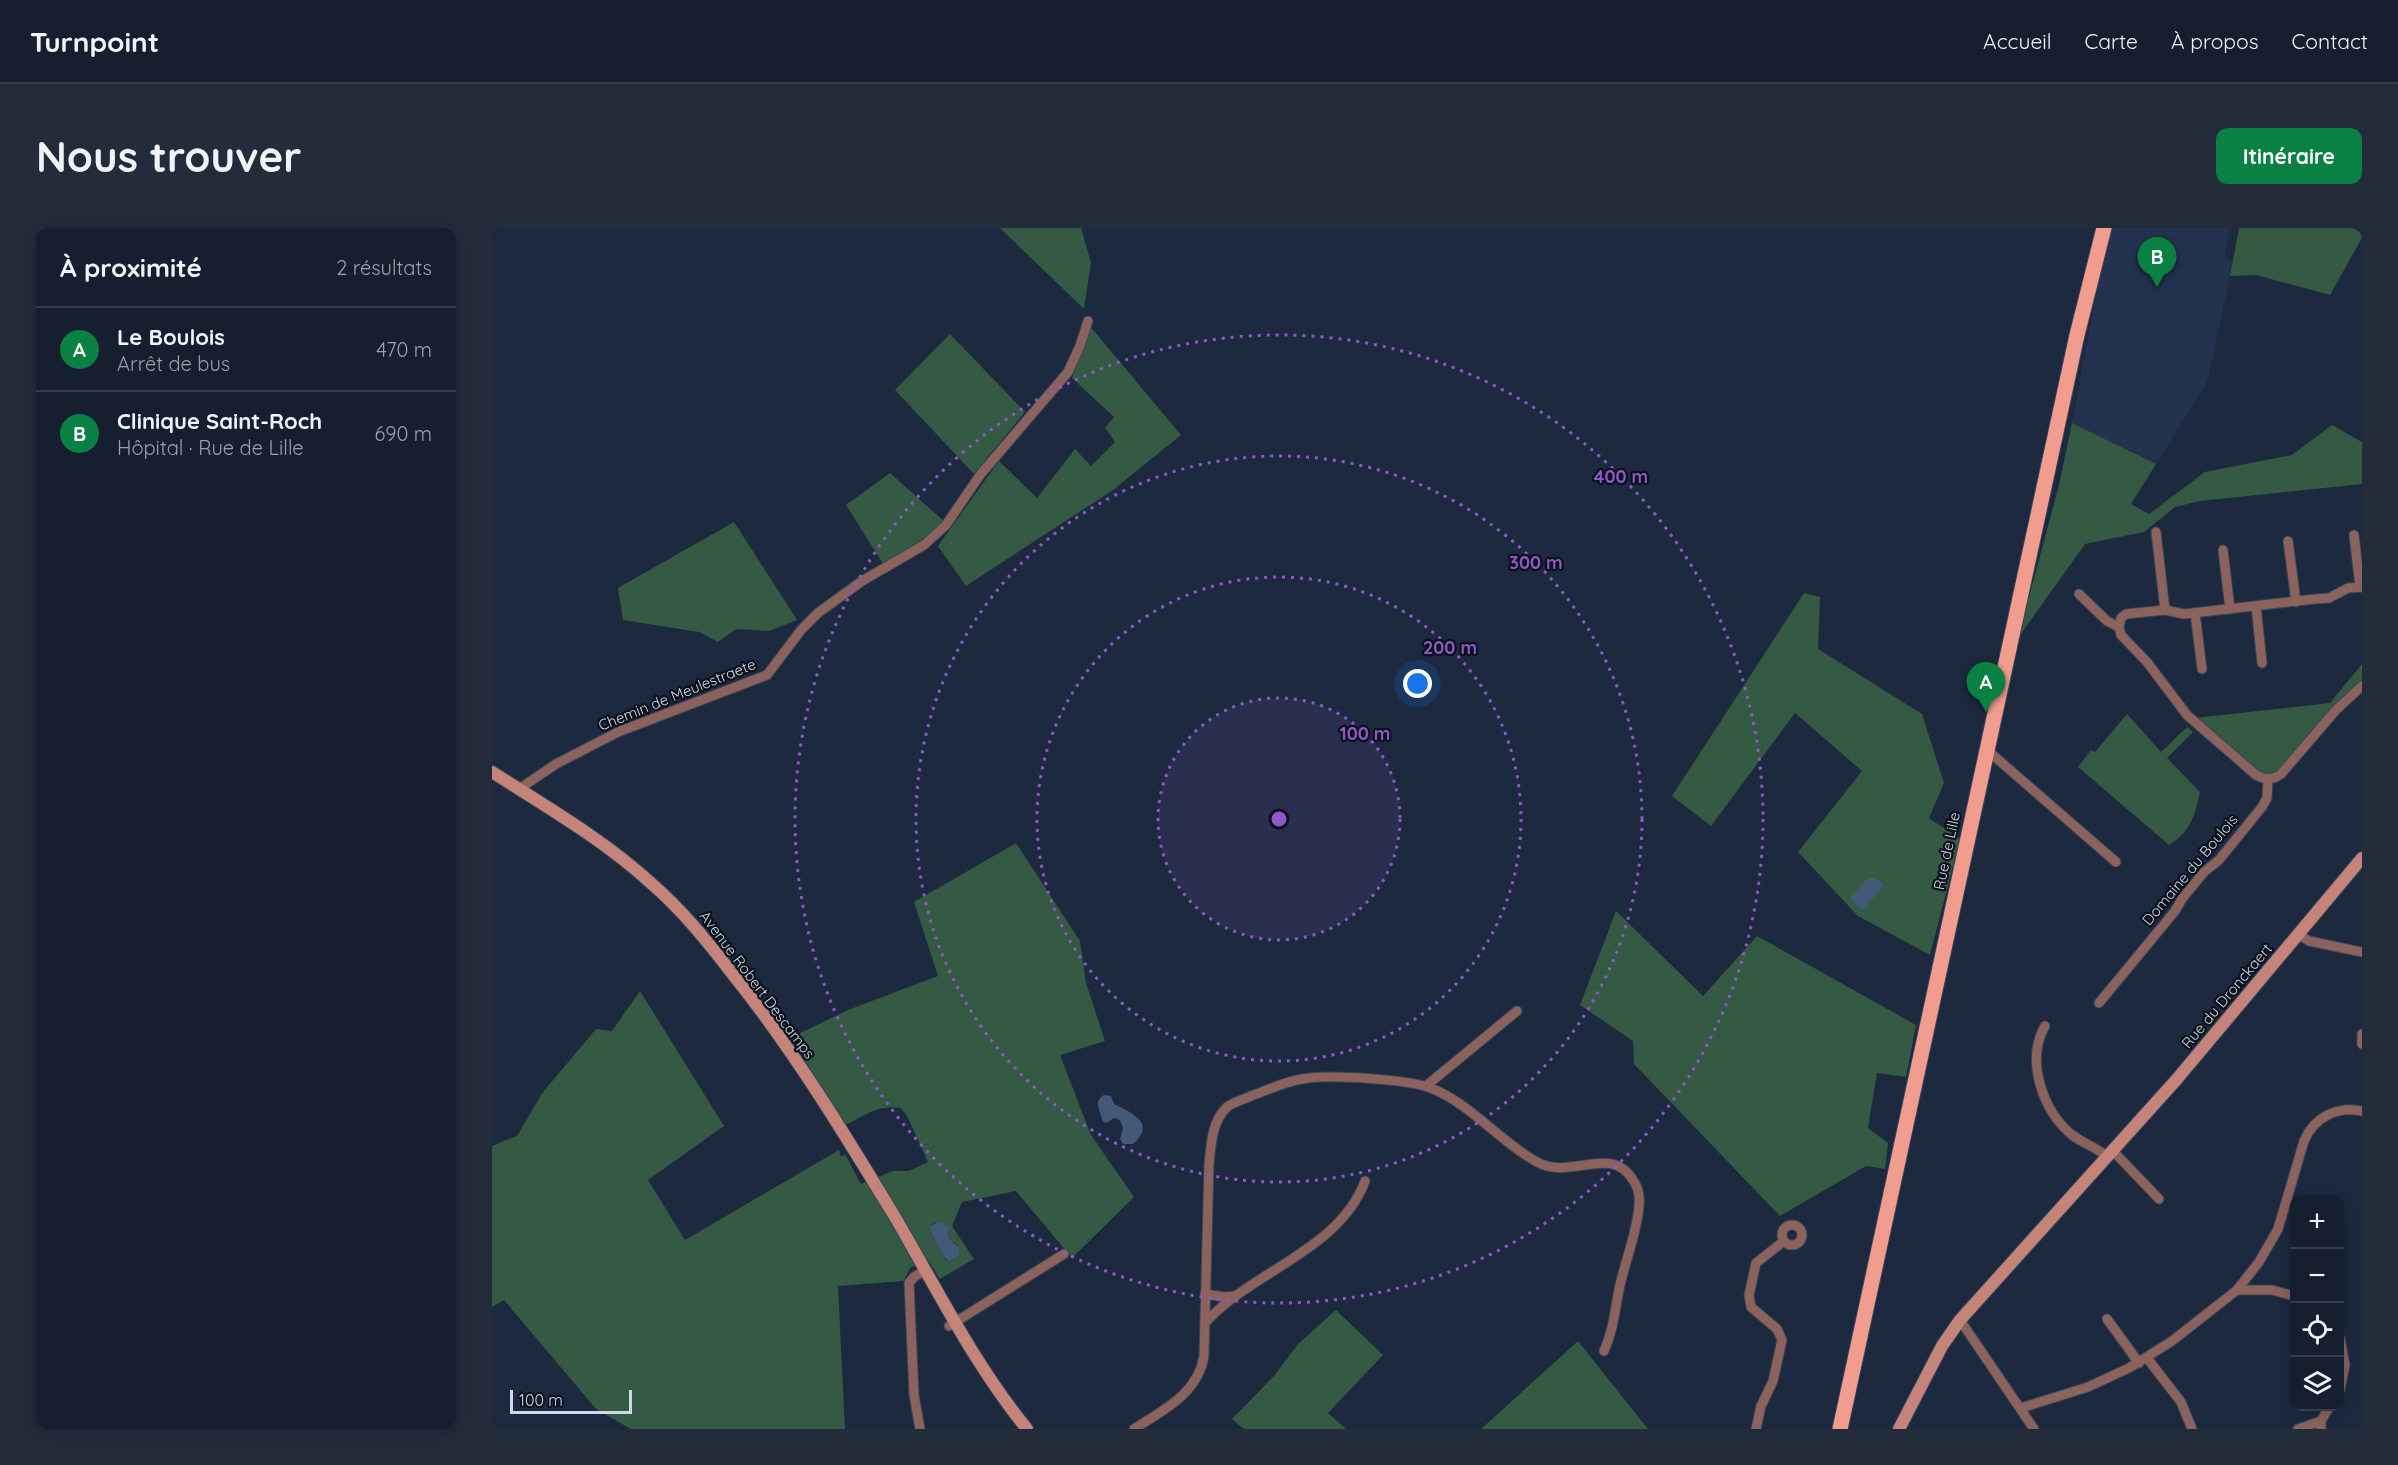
<!DOCTYPE html>
<html lang="fr">
<meta charset="utf-8">
<style>
:root{--surface:#151f2f;--page:#222c3b;--text:#f1f3f6;--muted:#9da2aa;--line:#343d4b;--accent:#0b8043}
body{margin:0;font-family:Quicksand,sans-serif;background:var(--page);color:var(--text)}
.controls{position:absolute;right:18px;bottom:18px;display:grid;overflow:hidden;border-radius:12px;box-shadow:0 3px 15px #0003}
.controls button{width:54px;height:54px;display:grid;place-items:center;padding:0;border:0;border-bottom:2px solid var(--line);background:var(--surface);color:var(--text);font:30px sans-serif}
.scale{position:absolute;left:18px;bottom:15px;width:122px;box-sizing:border-box;padding-left:6px;border:3px solid #d0d8e7;border-top:0;font-size:16px;line-height:21px;white-space:nowrap;color:#d0d8e7;-webkit-text-stroke:4px #0c121c;paint-order:stroke}
.you{position:absolute;left:926px;top:456px;width:21px;height:21px;margin:-15px;border:4px solid #fff;border-radius:50%;background:#1a73e8;box-shadow:0 0 0 9px #1a73e833}
.badge{display:grid;place-items:center;width:39px;height:39px;border-radius:50%;background:var(--accent);color:#fff;font-size:20px;font-weight:700}
.pin{position:absolute;translate:-50% -50px;filter:drop-shadow(0 2px 3px #0008)}
.pin::after{content:'';position:absolute;top:32px;width:21px;height:18px;background:inherit;clip-path:polygon(0 0,100% 0,50% 100%)}
.list{margin:0;padding:0;list-style:none}
h2{display:flex;justify-content:space-between;align-items:center;height:78px;margin:0;padding:0 24px;font-size:26px}
h2 small{font-size:20px;font-weight:400;color:var(--muted)}
.list li{display:grid;grid-template-columns:39px 1fr auto;gap:18px;align-items:center;box-sizing:border-box;height:84px;padding:0 24px;border-top:2px solid var(--line)}
.list b{display:block;font-size:22px;white-space:nowrap}
.list p{margin:0;font-size:20px;white-space:nowrap;color:var(--muted)}
.list em{font-size:20px;font-style:normal;color:var(--muted)}
.icon{flex:none;width:33px;height:33px;fill:none;stroke:currentColor;stroke-width:2;stroke-linecap:round;stroke-linejoin:round}
.map{position:relative;flex:none;width:1870px;height:1201px;overflow:hidden;border-radius:12px}
header{display:flex;align-items:center;gap:36px;box-sizing:border-box;height:84px;padding:0 30px;background:var(--surface);border-bottom:2px solid var(--line)}
header strong{font-size:28px}
nav{display:flex;gap:33px;margin-inline-start:auto;font-size:21px}
.intro{display:flex;align-items:center;justify-content:space-between;box-sizing:border-box;height:144px;padding:0 36px}
h1{margin:0;font-size:42px}
.button{padding:15px 27px;border-radius:12px;background:var(--accent);color:#fff;font-size:21px;font-weight:700}
main{display:flex;gap:36px;padding:0 36px}
aside{flex:1;background:var(--surface);border-radius:12px;box-shadow:0 3px 15px #0003}
.map>svg:first-child{display:block}
</style>
<header>
<strong>Turnpoint</strong>
<nav><a>Accueil</a><a>Carte</a><a>À propos</a><a>Contact</a></nav>
</header>
<div class="intro"><h1>Nous trouver</h1><a class="button">Itinéraire</a></div>
<main>
<aside>
<h2>À proximité<small>2 résultats</small></h2>
<ul class="list">
<li><span class="badge">A</span><div><b>Le Boulois</b><p>Arrêt de bus</p></div><em>470 m</em></li>
<li><span class="badge">B</span><div><b>Clinique Saint-Roch</b><p>Hôpital · Rue de Lille</p></div><em>690 m</em></li>
</ul>
</aside>
<div class="map">
<svg width="1870" height="1201" viewBox="0 0 1870 1201">
<rect width="100%" height="100%" fill="#1c293f"/>
<!-- built -->
<polygon fill="#23324e" points="1617,0 1738,0 1733,29 1741,35 1715,154 1664,236 1580,195"/>
<!-- green -->
<g fill="#345a43" fill-rule="evenodd">
<polygon points="508,0 589,0 599,35 592,81"/>
<polygon points="1747,0 1869,0 1870,10 1838,67 1764,47 1738,48"/>
<polygon points="598,98 689,207 621,262 474,358 446,318 507,233 545,270 583,221 599,238 623,214 613,200 622,189 580,150"/>
<polygon points="458,106 533,184 482,246 403,162"/>
<polygon points="1580,195 1664,236 1639,276 1657,286 1713,244 1800,227 1840,197 1870,214 1870,256 1708,273 1683,279 1652,304 1593,316 1526,410 1567,257"/>
<polygon points="398,245 453,294 435,311 396,334 390,334 354,277"/>
<polygon points="242,294 305,392 277,403 244,401 226,414 207,404 131,392 126,360"/>
<polygon points="1312,365 1328,369 1326,421 1430,486 1452,555 1437,590 1468,611 1438,727 1366,688 1306,624 1370,543 1303,485 1219,598 1180,568"/>
<polygon points="1870,436 1870,453 1787,544 1778,548 1767,544 1703,490 1838,475"/>
<path d="M1635,486l34,38 26,-25 6,5 -26,26 33,34c-6,25 -8,38 -31,53l-91,-78 13,-17 4,2z"/>
<path d="M524,615l64,98 6,42 19,58 -45,14 31,80 43,62 -62,61 -56,-67 -54,11 -10,24 22,33 -34,20 -13,-20 -17,9 -6,13 -66,5 7,143h-214l-35,-20 -92,-109 -12,7v-161l25,-10 26,-44 53,-63 16,2 28,-40 84,135 -76,54 37,60 154,-90 2,7 4,-3 16,30 32,-13h16l19,-9 -21,-46 -6,-8c-21,-4 -37,7 -55,17l-56,-87 58,-28 90,-34 -24,-74zM446,993l11,7 -1,9 9,8 -6,15h-5l-14,-25v-11z"/>
<polygon points="1124,683 1211,768 1265,708 1424,797 1414,849 1385,845 1376,900 1396,915 1393,941 1374,938 1288,988 1142,836 1141,813 1088,777"/>
<polygon points="844,1082 891,1127 836,1185 854,1201 752,1201 740,1191 782,1148 806,1116"/>
<polygon points="1086,1113 1156,1201 989,1201"/>
</g>
<!-- water -->
<g fill="#44587a">
<polygon points="1382,649 1392,657 1371,682 1358,670 1375,651"/>
<path d="M612,867l7,1 3,8c16,8 44,19 19,40h-10l-3,-5 3,-11 -3,-8 -6,-2 -8,5 -3,-1c-2,-10 -11,-20 1,-27z"/>
<polygon points="446,993 457,999 456,1009 467,1020 466,1028 457,1033 453,1030 440,1007 439,998"/>
</g>
<g fill="none" stroke-linecap="round" stroke-linejoin="round">
<defs>
<g id="minor">
<polyline points="1664,304 1673,382"/>
<polyline points="1862,307 1868,359"/>
<polyline points="1796,313 1804,374"/>
<polyline points="1731,322 1738,381"/>
<path d="M1870,359l-14,1 -19,10 -14,1 -131,15 -19,-4 -39,4 -5,4 -2,9 2,8 26,27 40,53 69,60c9,5 17,5 25,-1l55,-64 26,-24"/>
<polyline points="1587,366 1615,393 1627,399"/>
<polyline points="1764,378 1770,435"/>
<polyline points="1703,385 1710,441"/>
<polyline points="1495,522 1624,634"/>
<polyline points="27,561 64,536 126,504 275,447 309,402 326,385 370,353 432,317 454,297 488,247 576,144 588,118 596,93"/>
<polyline points="1806,706 1817,713 1870,724"/>
<polyline points="1607,775 1683,683 1690,671 1712,644 1727,632 1770,579 1775,570 1776,551"/>
<path d="M1553,798c-20,35 -2,85 27,109 11,8 25,13 36,22"/>
<polyline points="1870,806 1870,816"/>
<polyline points="934,858 1025,783"/>
<polyline points="1621,923 1667,971"/>
<circle cx="1300" cy="1007" r="10"/>
<polyline points="1745,1062 1780,1062 1802,1068"/>
<polyline points="713,1066 733,1069 743,1068"/>
<polyline points="1615,1091 1647,1135"/>
<polyline points="1468,1092 1542,1201"/>
<path d="M713,1095c45,-51 135,-73 160,-142"/>
<polyline points="457,1098 572,1026"/>
<polyline points="1848,1110 1853,1137 1848,1162"/>
<polyline points="1655,1130 1689,1174 1700,1201"/>
<path d="M1529,1180l67,-21 41,-19 43,-27 65,-51 22,-28 19,-33 26,-88c10,-24 33,-35 58,-30"/>
<polyline points="428,1201 422,1167 417,1055 422,1049 433,1042"/>
<path d="M642,1201c29,-19 64,-35 70,-73l5,-192c2,-19 3,-42 17,-56 6,-6 17,-8 25,-12 16,-6 33,-14 51,-17 24,-5 109,0 131,10 39,16 67,53 104,73 34,19 73,-19 96,18 5,7 7,17 6,26 -2,26 -13,53 -19,79 -5,23 -6,44 -16,66"/>
<polyline points="1264,1201 1269,1178 1281,1153 1290,1112 1285,1101 1259,1079 1257,1067 1264,1035 1292,1013"/>
<polyline points="1806,1201 1829,1193"/>
<polyline points="1829,1201 1829,1193 1838,1178"/>
</g>
<g id="secondary">
<path d="M0,544c55,35 112,68 160,112 30,26 55,57 79,88 62,77 113,161 164,245 42,72 79,147 132,212"/>
<polyline points="1407,1201 1450,1118 1468,1092 1685,851 1870,630"/>
</g>
<polyline id="primary" points="1348,1201 1585,107 1612,0"/>
</defs>
<!-- minor casing -->
<use href="#minor" stroke="#39455a" stroke-width="11"/>
<!-- secondary casing -->
<use href="#secondary" stroke="#39455a" stroke-width="14"/>
<!-- primary casing -->
<use href="#primary" stroke="#39455a" stroke-width="17"/>
<!-- minor -->
<use href="#minor" stroke="#8c635c" stroke-width="9"/>
<!-- secondary -->
<use href="#secondary" stroke="#c58479" stroke-width="12"/>
<!-- primary -->
<use href="#primary" stroke="#f09c8e" stroke-width="15"/>
</g>
<!-- distance rings -->
<circle cx="787" cy="591" r="121" fill="#9057c9" fill-opacity=".12"/>
<g fill="none" stroke="#9057c9" stroke-width="3" stroke-dasharray="3 6">
<circle cx="787" cy="591" r="121"/>
<circle cx="787" cy="591" r="242"/>
<circle cx="787" cy="591" r="363"/>
<circle cx="787" cy="591" r="484"/>
</g>
<g text-anchor="middle" stroke-width="4.5" stroke-linejoin="round" paint-order="stroke">
<!-- street labels -->
<g font-size="15" fill="#d0d8e7" stroke="#0c121c">
<text transform="translate(185 467) rotate(-22)" y="5">Chemin de Meulestraete</text>
<text transform="translate(1455 623) rotate(-78)" y="5">Rue de Lille</text>
<text transform="translate(1698 642) rotate(-50)" y="5">Domaine du Boulois</text>
<text transform="translate(265 757) rotate(53)" y="5">Avenue Robert Descamps</text>
<text transform="translate(1735 768) rotate(-50)" y="5">Rue du Dronckaert</text>
</g>
</g>
<circle cx="787" cy="591" r="9" fill="#9057c9" stroke="#0c121c" stroke-width="3"/>
<g font-size="18" text-anchor="middle" font-weight="bold" fill="#9057c9" stroke="#0c121c" stroke-width="4.5" stroke-linejoin="round" paint-order="stroke">
<text x="1129" y="255">400 m</text>
<text x="1044" y="341">300 m</text>
<text x="958" y="426">200 m</text>
<text x="873" y="512">100 m</text>
</g>
</svg>
<div class="controls">
<button>+</button>
<button>−</button>
<button><svg class="icon" aria-label="locate" viewBox="0 0 24 24"><circle cx="12" cy="12" r="6"/><path d="M12 2v4M12 18v4M2 12h4M18 12h4"/></svg></button>
<button><svg class="icon" aria-label="layers" viewBox="0 0 24 24"><path d="M12 4l9 5-9 5-9-5zM3 14l9 5 9-5"/></svg></button>
</div>
<div class="scale">100 m</div>
<div class="you"></div>
<div class="pin badge" style="left:1494px;top:484px">A</div>
<div class="pin badge" style="left:1665px;top:59px">B</div>
</div>
</main>
